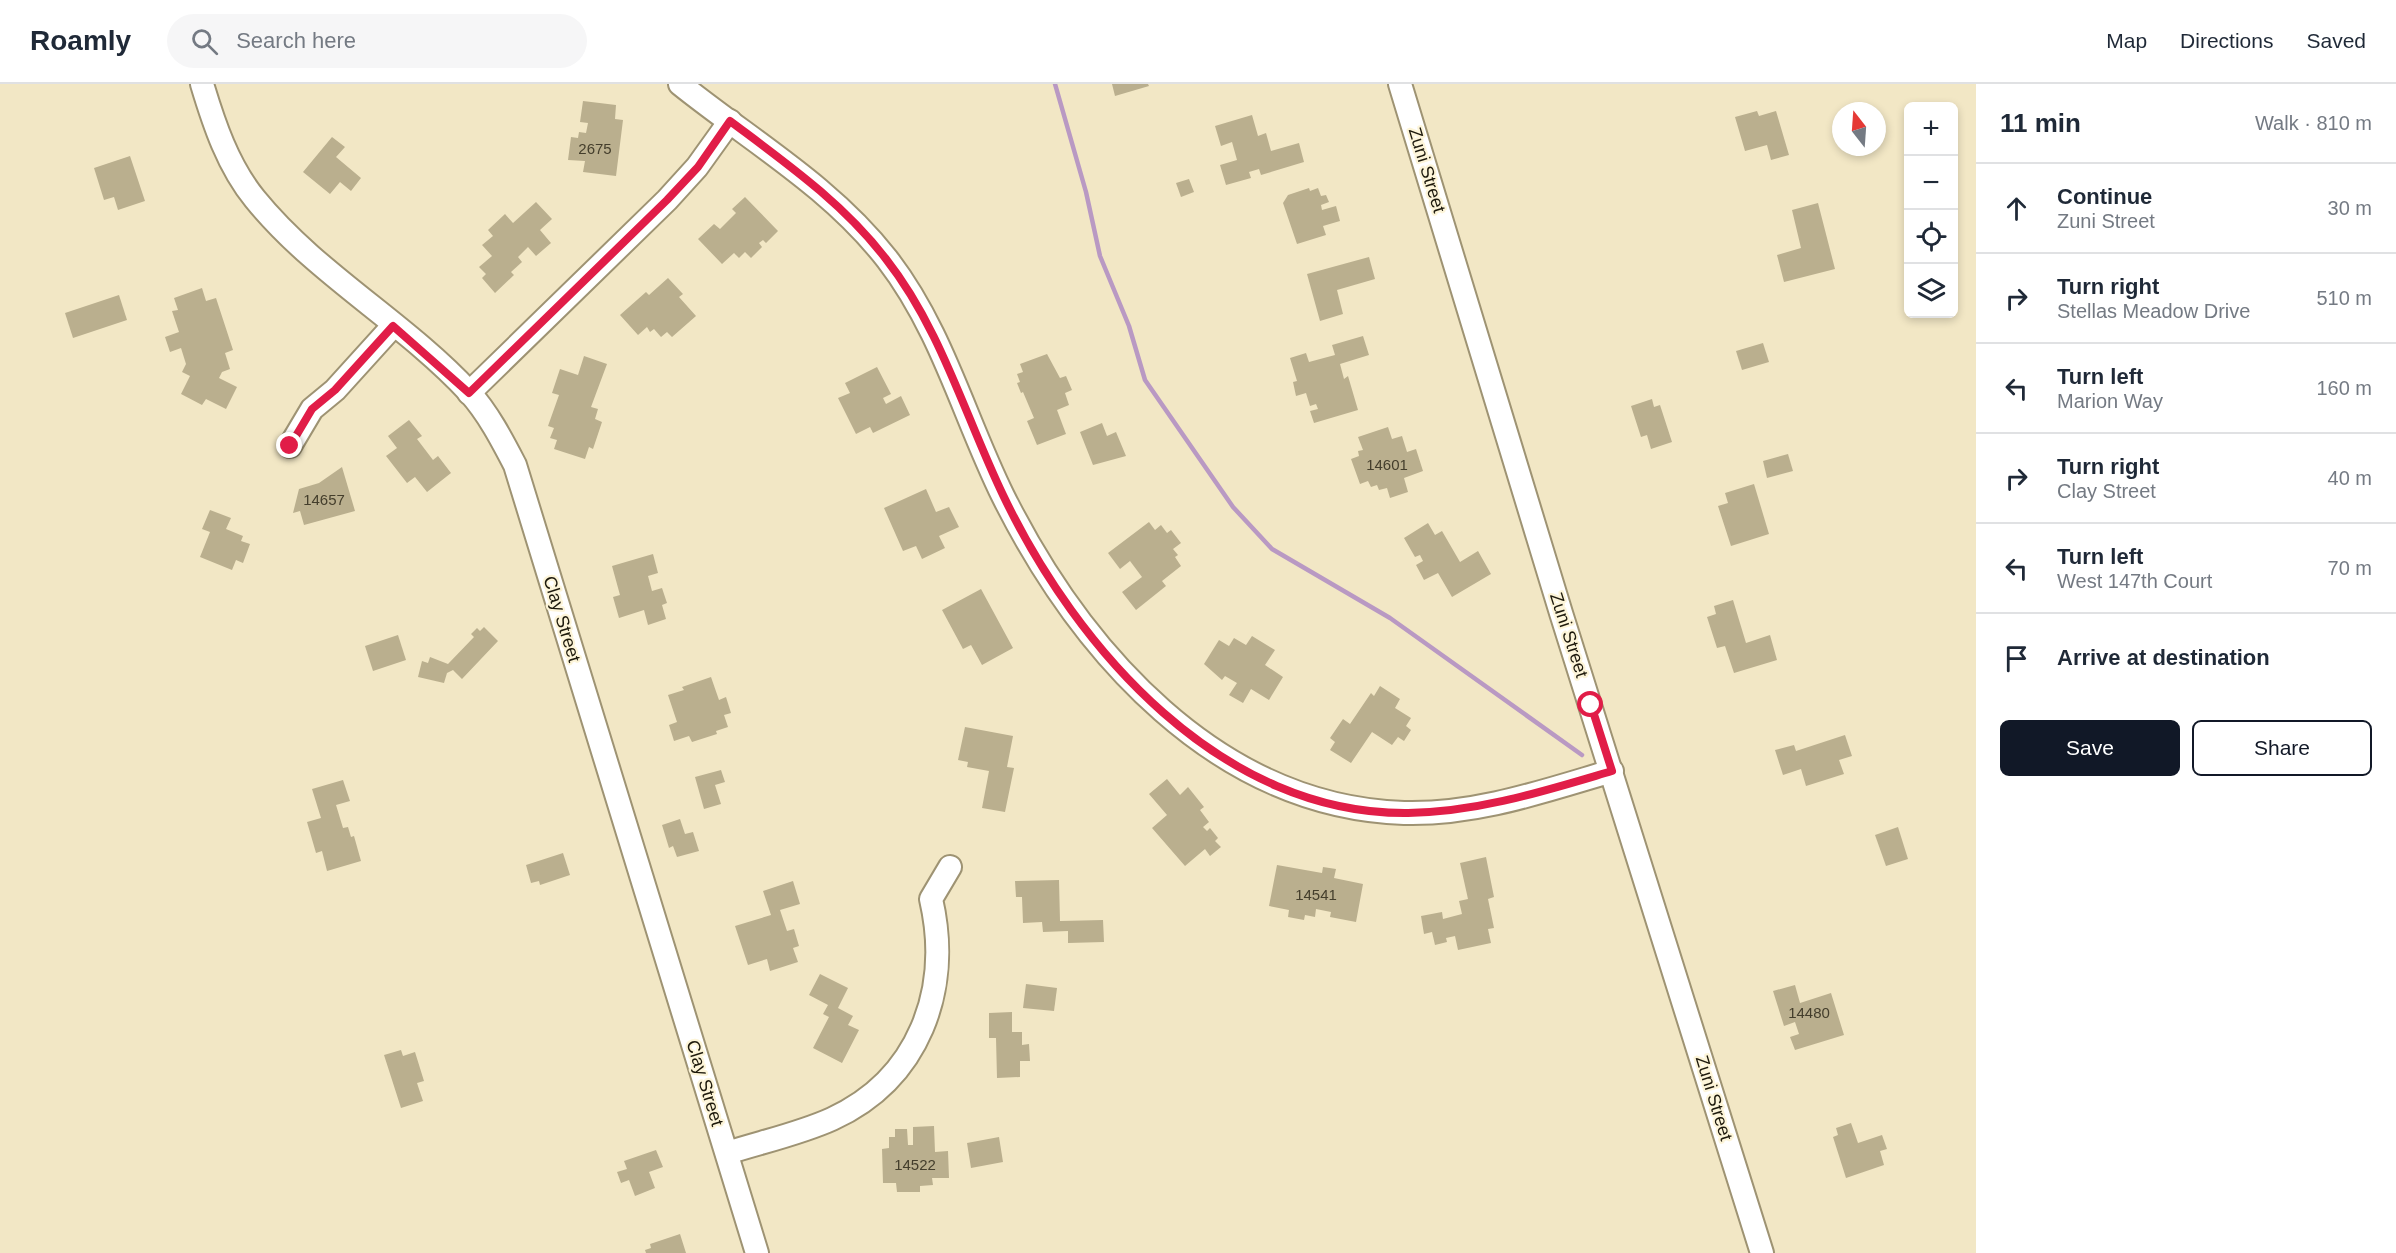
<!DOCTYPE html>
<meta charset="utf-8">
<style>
:root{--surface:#fff;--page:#f6f6f7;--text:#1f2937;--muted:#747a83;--line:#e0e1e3;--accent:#111827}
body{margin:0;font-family:Helvetica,sans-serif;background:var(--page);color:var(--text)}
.controls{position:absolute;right:18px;top:18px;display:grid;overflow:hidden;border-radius:9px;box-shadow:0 3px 9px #0003}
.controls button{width:54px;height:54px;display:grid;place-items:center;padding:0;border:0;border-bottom:2px solid var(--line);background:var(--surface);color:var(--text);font:30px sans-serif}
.compass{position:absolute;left:1832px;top:18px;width:54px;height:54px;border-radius:50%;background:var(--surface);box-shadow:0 3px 9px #0003;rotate:343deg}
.stop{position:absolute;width:18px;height:18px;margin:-14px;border:4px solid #e11d48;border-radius:50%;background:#fff}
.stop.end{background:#e11d48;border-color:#fff;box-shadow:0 2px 6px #0008}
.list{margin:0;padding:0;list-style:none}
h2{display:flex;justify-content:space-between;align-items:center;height:78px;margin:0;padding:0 24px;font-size:26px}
h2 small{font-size:20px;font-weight:400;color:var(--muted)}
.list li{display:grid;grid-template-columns:39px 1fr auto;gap:18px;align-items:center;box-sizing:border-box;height:90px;padding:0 24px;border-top:2px solid var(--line)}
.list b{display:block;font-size:22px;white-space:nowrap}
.list p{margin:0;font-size:20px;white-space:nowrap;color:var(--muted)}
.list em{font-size:20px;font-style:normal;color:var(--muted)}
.actions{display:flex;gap:12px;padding:18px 24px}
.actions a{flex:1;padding:14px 0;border:2px solid var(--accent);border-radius:9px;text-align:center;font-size:21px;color:var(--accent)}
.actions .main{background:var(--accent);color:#fff}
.icon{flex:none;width:33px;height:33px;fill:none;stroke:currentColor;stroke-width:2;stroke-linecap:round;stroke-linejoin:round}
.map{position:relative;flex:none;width:1976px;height:1169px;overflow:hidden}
header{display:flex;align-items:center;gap:36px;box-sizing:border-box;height:84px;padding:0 30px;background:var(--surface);border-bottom:2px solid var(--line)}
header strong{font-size:28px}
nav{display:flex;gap:33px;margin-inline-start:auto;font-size:21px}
.search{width:420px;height:54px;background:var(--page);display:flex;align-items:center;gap:15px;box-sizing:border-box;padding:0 21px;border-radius:33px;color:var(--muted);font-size:22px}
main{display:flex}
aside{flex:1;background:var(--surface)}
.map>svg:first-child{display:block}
</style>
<header>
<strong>Roamly</strong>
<div class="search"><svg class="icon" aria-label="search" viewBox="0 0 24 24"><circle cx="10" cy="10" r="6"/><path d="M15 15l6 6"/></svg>Search here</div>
<nav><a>Map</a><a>Directions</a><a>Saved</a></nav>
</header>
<main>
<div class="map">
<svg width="1976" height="1169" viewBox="0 0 1976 1169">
<rect width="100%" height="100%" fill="#f2e7c5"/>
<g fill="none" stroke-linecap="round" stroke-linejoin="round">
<!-- stream -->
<polyline stroke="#b999c3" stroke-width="4.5" points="1055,0 1086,108 1100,172 1129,242 1145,296 1233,423 1272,465 1390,534 1582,671"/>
</g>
<!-- building -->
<g fill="#baaf8e">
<polygon points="1112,0 1148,0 1149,2 1115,12"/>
<polygon points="583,17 616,21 615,35 623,36 616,92 583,88 585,77 568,76 571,53 578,54 579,48 586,49 588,39 580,38"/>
<polygon points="1757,27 1759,32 1776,27 1789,71 1771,76 1767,61 1745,67 1735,33"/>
<polygon points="1252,31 1258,52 1266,49 1271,67 1299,59 1304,78 1261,91 1259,85 1249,88 1251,94 1226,101 1220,81 1237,76 1232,58 1221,62 1215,42"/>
<polygon points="332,53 345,63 336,73 361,94 351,107 340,98 330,110 303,88"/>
<polygon points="130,72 145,117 118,126 114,113 104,116 94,84"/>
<polygon points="1189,95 1194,108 1181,113 1176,99"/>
<polygon points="1309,104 1310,107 1318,104 1321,112 1326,111 1329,118 1321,121 1322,126 1336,122 1340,137 1323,142 1326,151 1297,160 1283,119 1288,111"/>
<polygon points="745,113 778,147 766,159 763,156 759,159 762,163 751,174 745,168 739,174 734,169 722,180 698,155 714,140 720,145 736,129 732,125"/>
<polygon points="536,118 552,135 540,146 551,159 536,172 528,163 518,173 522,178 511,188 514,191 495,209 482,194 486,190 479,183 492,172 482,161 493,152 488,146 505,130 513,139"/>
<polygon points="1818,119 1835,185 1784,198 1777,171 1801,164 1792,126"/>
<polygon points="1369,173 1375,195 1337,206 1343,230 1320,237 1307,190"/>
<polygon points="668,194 683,210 679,213 696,232 672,253 667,248 661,253 654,245 650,248 647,243 638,251 620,231 646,208 649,211"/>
<polygon points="202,204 206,217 216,214 233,266 225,269 230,285 222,288 219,294 237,303 226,325 206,315 202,321 181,310 190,292 182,288 186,280 181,264 170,268 165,253 179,248 172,227 178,226 174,214"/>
<polygon points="119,211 127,236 73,254 65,229"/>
<polygon points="1363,252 1369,271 1340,280 1344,295 1348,292 1358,326 1314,339 1310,327 1318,325 1316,320 1310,322 1306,309 1296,312 1293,298 1297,297 1290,274 1306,269 1309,278 1335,271 1332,261"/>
<polygon points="1763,259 1769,278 1742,286 1736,267"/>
<polygon points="1047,270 1060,294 1066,292 1072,306 1065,309 1069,321 1057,326 1066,350 1037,361 1027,337 1034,334 1023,308 1021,309 1017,299 1020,298 1017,290 1023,288 1020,280"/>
<polygon points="584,272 607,280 591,323 598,325 595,335 602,338 593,365 589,363 585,375 554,365 557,356 550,354 554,344 548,342 559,311 552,309 560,285 578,291"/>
<polygon points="877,283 891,310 883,314 886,320 901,312 910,331 873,349 870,343 856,350 838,314 850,309 845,299"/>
<polygon points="1652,315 1654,323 1660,321 1672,358 1651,365 1647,351 1641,353 1631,322"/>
<polygon points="409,336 422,352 417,355 433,376 438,372 451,389 427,408 415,393 407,399 386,372 397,364 388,352"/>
<polygon points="1102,339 1107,352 1116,348 1126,372 1093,381 1080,348"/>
<polygon points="1388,343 1392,355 1402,352 1407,368 1416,365 1423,387 1404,394 1408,408 1390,414 1387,404 1379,406 1377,401 1371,403 1368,397 1360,400 1351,375 1359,372 1358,367 1363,366 1358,353"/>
<polygon points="1788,370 1793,387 1767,394 1763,377"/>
<polygon points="342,383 355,427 304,441 300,427 293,429 299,405 319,399"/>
<polygon points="1754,400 1769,450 1731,462 1718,422 1728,419 1725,409"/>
<polygon points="926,405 936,428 949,423 959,443 939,452 945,464 922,475 916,462 903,467 884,424"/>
<polygon points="210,426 231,434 226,445 243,452 241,457 250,460 243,479 236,476 232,486 200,473 210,448 202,445"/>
<polygon points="1149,438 1155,446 1161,441 1167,449 1171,446 1181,459 1173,465 1178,471 1175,473 1181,482 1162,497 1166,502 1136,526 1122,508 1142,493 1130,477 1120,485 1108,469"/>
<polygon points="1428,439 1435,451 1442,447 1460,478 1478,467 1491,490 1452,513 1438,489 1424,496 1416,481 1423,477 1420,471 1415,473 1404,454"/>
<polygon points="653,470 658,489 648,492 652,507 662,504 667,519 662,521 666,535 648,541 644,526 619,534 613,513 620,511 612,482"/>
<polygon points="981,505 1013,564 982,581 971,561 963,565 942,526"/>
<polygon points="1733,516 1746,559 1770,551 1777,576 1734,589 1725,562 1717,564 1707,533 1716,530 1714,522"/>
<polygon points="484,543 498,557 462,595 453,586 447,589 444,599 418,593 422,577 428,579 430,573 448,580 474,553 471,550 477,544 480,547"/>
<polygon points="398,551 406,576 373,587 365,562"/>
<polygon points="1252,552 1275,566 1265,581 1283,593 1269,616 1251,605 1243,619 1229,611 1237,599 1225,592 1222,596 1204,580 1219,556 1229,562 1234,554 1246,561"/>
<polygon points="711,593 719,616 726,613 731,629 724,631 728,643 716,647 717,650 692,658 689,652 674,657 669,641 677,638 668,611 684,606 682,603"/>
<polygon points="1380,602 1400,615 1395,624 1411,634 1406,642 1411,646 1404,657 1398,653 1392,661 1372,648 1351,679 1330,666 1335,658 1330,654 1343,635 1350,640 1371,609 1374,612"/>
<polygon points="965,643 1013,652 1007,683 1014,684 1005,728 982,724 989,687 967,683 968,678 958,676"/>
<polygon points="1845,651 1852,672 1839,676 1844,690 1806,702 1801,685 1783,691 1775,666 1794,661 1796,667"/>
<polygon points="721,686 725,698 715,701 721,720 704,725 695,693"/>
<polygon points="1167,695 1180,711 1188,703 1204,723 1200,726 1209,738 1203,743 1207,747 1210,744 1218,754 1215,757 1221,763 1210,772 1205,765 1185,782 1152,744 1167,731 1149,710"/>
<polygon points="343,696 350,717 336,721 343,744 348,743 351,753 354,752 361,777 327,787 322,767 316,769 307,738 321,734 312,705"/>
<polygon points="680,735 685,750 693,748 699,767 677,773 673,762 669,764 662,741"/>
<polygon points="1898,743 1908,775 1886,782 1875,751"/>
<polygon points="563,769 570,791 540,801 539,797 531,799 526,781"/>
<polygon points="1486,773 1494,813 1488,815 1494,844 1488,845 1491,859 1458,866 1455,852 1446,854 1447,858 1435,861 1432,848 1424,850 1421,832 1442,828 1443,835 1462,830 1459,817 1468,815 1460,779"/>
<polygon points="1277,781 1322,789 1323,783 1336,785 1334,794 1363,800 1356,838 1330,833 1331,828 1316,825 1315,833 1305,831 1304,836 1288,833 1289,826 1269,822"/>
<polygon points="1059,796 1060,837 1103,836 1104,858 1068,859 1068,847 1043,848 1042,838 1023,839 1022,813 1016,813 1015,797"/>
<polygon points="793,797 800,820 780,826 787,847 794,845 799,862 793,864 798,878 770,887 767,875 748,881 735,842 771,831 763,807"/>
<polygon points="820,890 848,904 838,924 853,932 848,941 859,946 842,979 813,964 829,933 823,930 828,921 809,911"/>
<polygon points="1026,900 1057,904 1054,927 1023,924"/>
<polygon points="1795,901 1800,919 1831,909 1844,951 1795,966 1790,953 1799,950 1795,938 1784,942 1773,907"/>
<polygon points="1012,928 1012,948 1022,948 1022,961 1029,960 1030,977 1020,977 1020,993 997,994 996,954 989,954 989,929"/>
<polygon points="401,966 403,972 415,968 424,997 417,999 423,1017 401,1024 384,971"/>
<polygon points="1851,1039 1858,1059 1882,1051 1887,1065 1880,1067 1884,1081 1846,1094 1833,1053 1838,1051 1836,1044"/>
<polygon points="934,1042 935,1068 948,1067 949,1094 932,1094 933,1101 920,1102 920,1108 897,1108 896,1099 883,1099 882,1065 889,1064 889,1053 895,1053 895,1045 907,1045 908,1061 913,1061 913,1043"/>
<polygon points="999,1053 1003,1078 971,1084 967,1059"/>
<polygon points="656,1066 663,1083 649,1088 655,1104 635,1112 629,1096 621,1099 617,1088 627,1085 624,1077"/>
<polygon points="680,1150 686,1169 646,1169 645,1166 651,1164 650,1160"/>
</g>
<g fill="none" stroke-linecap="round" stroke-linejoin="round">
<defs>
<g id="minor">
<path d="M202,0c12,40 26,82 53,115 61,75 149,123 214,193 19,21 33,48 46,73l242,788"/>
<path d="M680,0c71,57 150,102 207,175 55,71 77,158 116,237 78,156 214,311 401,317 72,2 140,-22 208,-42"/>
<polyline points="1400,0 1561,529 1762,1169"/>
<polyline points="469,309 667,116 697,83 730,37"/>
<polyline points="290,362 312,325 335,306 393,242"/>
<path d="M727,1069c34,-11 72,-19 105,-34 87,-40 120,-129 99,-220l19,-32"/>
</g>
</defs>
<!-- minor casing -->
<use href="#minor" stroke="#9e9373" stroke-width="26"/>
<!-- minor -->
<use href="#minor" stroke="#fff" stroke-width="22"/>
</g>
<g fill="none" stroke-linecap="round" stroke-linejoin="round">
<!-- route -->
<path stroke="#e11d48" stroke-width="8" d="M290,362l22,-37 23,-19 58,-64 76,67 198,-193 31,-33 32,-46c56,42 113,82 156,138 55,70 79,157 117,236 74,155 219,320 405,318 71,-1 136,-22 204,-42l-21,-66"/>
</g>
<g text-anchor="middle" stroke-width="4.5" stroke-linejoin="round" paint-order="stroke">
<!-- number labels -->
<g font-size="15" fill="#443e2c">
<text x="595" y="70">2675</text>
<text x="1387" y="386">14601</text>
<text x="324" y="421">14657</text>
<text x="1316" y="816">14541</text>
<text x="1809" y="934">14480</text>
<text x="915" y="1086">14522</text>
</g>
<!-- street labels -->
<g font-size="18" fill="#1d190c" stroke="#fdf5d9">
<text transform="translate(1427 86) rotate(73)" y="6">Zuni Street</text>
<text transform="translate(562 535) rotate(73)" y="6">Clay Street</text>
<text transform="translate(1569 551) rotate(72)" y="6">Zuni Street</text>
<text transform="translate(705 999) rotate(73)" y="6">Clay Street</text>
<text transform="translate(1714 1014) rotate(73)" y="6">Zuni Street</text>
</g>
</g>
</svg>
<div class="controls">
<button>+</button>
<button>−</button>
<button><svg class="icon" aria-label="locate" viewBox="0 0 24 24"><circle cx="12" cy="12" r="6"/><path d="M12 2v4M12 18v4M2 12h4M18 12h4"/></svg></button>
<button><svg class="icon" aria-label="layers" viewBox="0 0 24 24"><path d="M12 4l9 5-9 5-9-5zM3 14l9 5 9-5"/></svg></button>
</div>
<svg class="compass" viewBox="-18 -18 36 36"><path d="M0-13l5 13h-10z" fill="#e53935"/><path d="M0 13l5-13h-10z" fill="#747a83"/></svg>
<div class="stop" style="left:1591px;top:621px"></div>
<div class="stop end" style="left:290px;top:362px"></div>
</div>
<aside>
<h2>11 min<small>Walk · 810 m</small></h2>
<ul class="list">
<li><svg class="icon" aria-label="ahead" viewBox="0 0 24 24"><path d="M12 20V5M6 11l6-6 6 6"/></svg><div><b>Continue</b><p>Zuni Street</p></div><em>30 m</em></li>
<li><svg class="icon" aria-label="right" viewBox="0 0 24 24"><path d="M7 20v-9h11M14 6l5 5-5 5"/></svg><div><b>Turn right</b><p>Stellas Meadow Drive</p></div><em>510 m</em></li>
<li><svg class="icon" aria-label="left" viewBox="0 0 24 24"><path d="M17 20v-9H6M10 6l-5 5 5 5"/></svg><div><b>Turn left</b><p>Marion Way</p></div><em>160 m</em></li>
<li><svg class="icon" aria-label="right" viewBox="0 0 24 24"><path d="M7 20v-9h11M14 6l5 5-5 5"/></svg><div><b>Turn right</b><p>Clay Street</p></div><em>40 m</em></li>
<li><svg class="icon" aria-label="left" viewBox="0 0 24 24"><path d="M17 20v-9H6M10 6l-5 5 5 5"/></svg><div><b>Turn left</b><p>West 147th Court</p></div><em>70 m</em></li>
<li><svg class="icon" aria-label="arrive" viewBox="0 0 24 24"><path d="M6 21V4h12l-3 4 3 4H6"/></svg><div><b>Arrive at destination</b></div></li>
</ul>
<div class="actions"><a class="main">Save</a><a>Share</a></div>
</aside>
</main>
